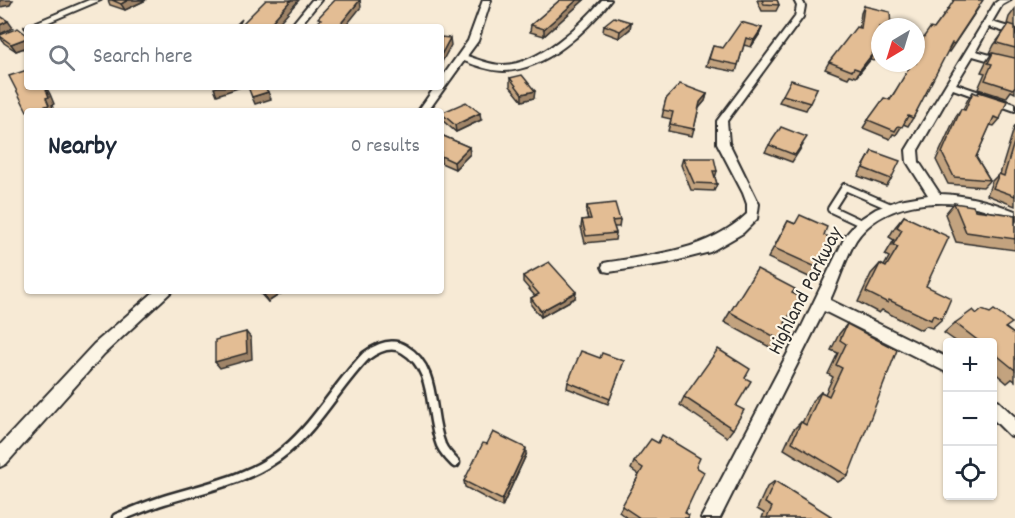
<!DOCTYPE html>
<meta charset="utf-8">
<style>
:root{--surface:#fff;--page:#f6f6f7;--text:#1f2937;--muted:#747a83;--line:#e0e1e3}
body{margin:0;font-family:Dekko,sans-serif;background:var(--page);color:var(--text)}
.controls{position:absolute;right:18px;bottom:18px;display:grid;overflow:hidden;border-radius:6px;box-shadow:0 2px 4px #0004}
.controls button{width:54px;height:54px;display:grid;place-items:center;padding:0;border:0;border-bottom:2px solid var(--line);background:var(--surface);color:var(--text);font:30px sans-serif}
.compass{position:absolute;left:871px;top:18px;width:54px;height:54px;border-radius:50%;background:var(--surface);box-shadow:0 2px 4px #0004;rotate:218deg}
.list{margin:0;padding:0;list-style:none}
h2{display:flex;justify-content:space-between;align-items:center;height:78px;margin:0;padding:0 24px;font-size:26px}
h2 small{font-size:20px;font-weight:400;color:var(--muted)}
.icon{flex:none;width:33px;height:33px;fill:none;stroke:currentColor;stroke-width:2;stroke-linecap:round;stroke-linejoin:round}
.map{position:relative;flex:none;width:1015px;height:518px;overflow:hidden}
.search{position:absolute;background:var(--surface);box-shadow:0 2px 4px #0004;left:24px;top:24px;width:420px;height:66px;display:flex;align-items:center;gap:15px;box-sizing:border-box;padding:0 21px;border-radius:6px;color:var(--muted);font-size:22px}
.panel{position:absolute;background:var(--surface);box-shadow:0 2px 4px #0004;left:24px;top:108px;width:420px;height:186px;border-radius:6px}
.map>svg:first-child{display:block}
</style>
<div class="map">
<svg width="1015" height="518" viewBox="0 0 1015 518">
<rect width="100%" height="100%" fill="#f7ead5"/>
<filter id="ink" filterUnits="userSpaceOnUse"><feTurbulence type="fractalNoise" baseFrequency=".0167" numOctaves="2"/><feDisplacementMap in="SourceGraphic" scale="12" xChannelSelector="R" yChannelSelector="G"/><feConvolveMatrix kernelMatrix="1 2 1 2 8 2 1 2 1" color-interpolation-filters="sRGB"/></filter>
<g filter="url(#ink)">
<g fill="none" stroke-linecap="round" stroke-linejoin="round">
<defs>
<polyline id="lane-far1" points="863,224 831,209 845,187 891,207"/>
<path id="lane" d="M117,518c16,-6 31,-13 47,-18 42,-13 88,-21 122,-50 32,-27 51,-64 80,-94 11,-8 25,-15 38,-7 34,20 24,63 37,96 3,7 9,13 14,18"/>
<g id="street">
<polygon points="89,0 101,0 37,27 27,27 27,29 25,27"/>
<polygon points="312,0 321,0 299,27 290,27"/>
<path d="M483,0h8l-13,41 -11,15c12,4 24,9 36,9 35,0 78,-40 99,-65h9c-24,31 -65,70 -107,71 -13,0 -27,-5 -40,-10l-36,50h-10l17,-24h6v-8l27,-38z"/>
<path d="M794,0h8l3,6 -2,11 -76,104 2,22 30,61 -2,15 -14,14 -33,19 -43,11 -58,9 -5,-1 -2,-4 2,-4 5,-1c50,-8 99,-12 138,-48v-10l-4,-11 -26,-50v-22l78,-104 2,-11z"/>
<path d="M999,0h12l-9,5 -10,17 23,7v6l-26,-8 -13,24 39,11v6l-42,-12 -17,28 59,20v7l-62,-22 -35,61 1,12 21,32c26,1 50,7 75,17v10c-12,-4 -23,-10 -35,-13 -41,-11 -98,-6 -124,32 -11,19 -17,41 -26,60l118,58v15l-124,-62 -104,207h-19l101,-192 44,-91 13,-15 17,-11 23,-9 29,-5 -21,-33 -1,-12 89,-147z"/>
<polygon points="155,291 172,291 104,354 6,464 0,467 0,445 94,344"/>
<polygon points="992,398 998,401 1015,417 1015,437 1009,435 992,418"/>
</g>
</defs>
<!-- lane-far1 casing -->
<use href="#lane-far1" stroke="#2b2b2b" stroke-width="10"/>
<!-- lane casing -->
<use href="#lane" stroke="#2b2b2b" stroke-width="13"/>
<!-- street casing -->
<use href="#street" stroke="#2b2b2b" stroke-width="4"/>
<!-- lane-far1 -->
<use href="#lane-far1" stroke="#fcf5e5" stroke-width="6"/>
<!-- lane -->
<use href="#lane" stroke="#fcf5e5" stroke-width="8"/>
<!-- street -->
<use href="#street" fill="#fcf5e5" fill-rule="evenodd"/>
</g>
<!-- wall -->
<g fill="#c3a37f" stroke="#2b2b2b" stroke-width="1.5">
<polygon points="108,0 146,0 125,10 110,5"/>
<polygon points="560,0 584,0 544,36 530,32 531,25"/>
<polygon points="757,0 777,0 779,5 776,11 762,11"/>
<polygon points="864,6 878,54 874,61 870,60 856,77 850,75 848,78 825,69 829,62 859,28 861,13"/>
<polygon points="979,7 949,52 947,51 913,118 908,126 903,124 896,135 893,134 890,139 863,128 868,120 889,100 916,63 916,48 934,29 945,14"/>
<polygon points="1015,9 1015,93 1011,91 1006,98 978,89 985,73 981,72 986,62 992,53 990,53 994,45 1009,25 1007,24 1009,17"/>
<polygon points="631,22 630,29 619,38 603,32 604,25"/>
<polygon points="762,28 759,35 751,47 744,45 736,72 706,66 713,46 723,48"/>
<polygon points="27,35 27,47 16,51 4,43 0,37"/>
<polygon points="510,78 534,98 522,101 510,86"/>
<polygon points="817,88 806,110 779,102 783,95"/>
<polygon points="973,92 977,94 979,92 1000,119 994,126 990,125 976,157 990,180 983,187 948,184 936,160 956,116 961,109 963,109 968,99"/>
<polygon points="707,94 705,101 699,108 692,136 668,131 671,119 662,117 666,99"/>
<polygon points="441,113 481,120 456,132 442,120"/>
<polygon points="1015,125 1015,206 987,195 992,181 999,174 1000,174"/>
<polygon points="441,135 469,147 470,154 455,169 441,163"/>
<polygon points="769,145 803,145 792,162 765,152"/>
<polygon points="872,151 891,179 886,186 858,176"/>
<polygon points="683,158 717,171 715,178 717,184 714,191 691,190 681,165"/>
<polygon points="954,203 975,210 1015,215 1015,250 956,242 945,214"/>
<polygon points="587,206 620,220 619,227 614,227 616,233 615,240 585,243 581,227 582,220 588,219 586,213"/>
<polygon points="904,216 926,286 942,319 932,328 926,326 921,330 882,310 879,313 858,302 871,274 880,264 884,266 889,257 885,255 894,240 889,237 895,227"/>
<polygon points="788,221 824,235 818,268 811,278 768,258"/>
<polygon points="523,276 575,298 541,317 531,305 531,298 535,296 523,282"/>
<polygon points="258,291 285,291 268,302"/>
<polygon points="792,293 782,341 775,350 724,322 730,312"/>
<polygon points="977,314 1006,328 1015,335 1015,381 1012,379 1007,383 993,371 993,342 957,342 944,333 955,323"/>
<polygon points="847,324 848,476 838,482 784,449 793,430 801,422 802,423 813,400 821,392 825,394 833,377 828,374 838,353 831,350 839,334"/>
<polygon points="600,358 624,361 608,404 567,388 568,382"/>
<polygon points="745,378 736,406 733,429 727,437 680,405 684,397"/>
<polygon points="658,443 696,467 685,513 688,518 627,518 619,512 639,475 631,469 634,462"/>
<polygon points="526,455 502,507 465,487 464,481"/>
<polygon points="775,481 831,518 762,518 764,513 757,509 767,487"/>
</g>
<!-- shaded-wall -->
<g fill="#9f8468" stroke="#2b2b2b" stroke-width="1.5">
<polygon points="0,0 13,0 10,5 0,7"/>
<polygon points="128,0 146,0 125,10 121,4"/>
<polygon points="291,0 299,0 275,27 267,27"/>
<polygon points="360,0 361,7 345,27 338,27"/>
<polygon points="577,0 584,0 544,36 544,29"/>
<polygon points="8,21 13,28 0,34 0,25"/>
<polygon points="631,22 630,29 619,38 620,31"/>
<polygon points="762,28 759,35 751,47 754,40"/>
<polygon points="27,38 27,47 16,51 11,44"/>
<polygon points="450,38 451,45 442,62 442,66 441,67 441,55"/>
<polygon points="873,53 870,60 856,77 860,70"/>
<polygon points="45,87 46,87 50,94 54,104 52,105 54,111 29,111 46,98"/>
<polygon points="217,87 241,87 217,95 214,88"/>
<polygon points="535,91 534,98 522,101 522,94"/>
<polygon points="268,92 271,99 255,104 252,97"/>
<polygon points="707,94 705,101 698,109 700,102"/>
<polygon points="480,113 481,120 456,132 455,125"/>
<polygon points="469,147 470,154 455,169 454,162"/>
<polygon points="271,291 285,291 268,302 264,295"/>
<polygon points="576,292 575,298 541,317 541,311"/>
<polygon points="246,332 251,338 252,359 220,368 215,362"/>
<polygon points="526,448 526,455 502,507 502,500"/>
</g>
<!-- building -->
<g fill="#e3bd94" stroke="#2b2b2b" stroke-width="1.5">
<polygon points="112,0 128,0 121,4"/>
<polygon points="266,0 291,0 267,27 239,27"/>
<polygon points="335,0 360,0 338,27 314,27 321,19 318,18"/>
<polygon points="560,0 577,0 544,29 531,25"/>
<polygon points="762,0 777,0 779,5 764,4"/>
<polygon points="954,0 983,0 954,44 952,43 913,118 908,116 902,127 898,126 895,131 868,120 884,98 890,100 912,63 916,63 916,55 918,52 916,51 916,48 930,28 934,29 945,14"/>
<polygon points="864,6 890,12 891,27 880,27 880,49 878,54 873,53 860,70 854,68 852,71 829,62 856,27 861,28"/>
<polygon points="0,16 8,21 0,25"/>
<polygon points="614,17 631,22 620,31 604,25"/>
<polygon points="242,19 238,27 234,27"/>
<polygon points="741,22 762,28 754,40 746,38 738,65 709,59 713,46 723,48"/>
<polygon points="1009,24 1015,26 1015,48 997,43 1001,36"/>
<polygon points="18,28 27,35 27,38 11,44 0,36 0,35"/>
<polygon points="441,37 450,38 441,55"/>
<polygon points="993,53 1015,58 1015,86 1013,89 985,80 992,64 988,63"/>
<polygon points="27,70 27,87 45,87 49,97 46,98 49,105 29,111 27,111 9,76"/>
<polygon points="522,75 535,91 522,94 510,78"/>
<polygon points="791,80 817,88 810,103 783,95"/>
<polygon points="680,84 707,94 700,102 694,129 670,124 673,112 663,110 666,99"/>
<polygon points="248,87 265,87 268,92 252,97"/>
<polygon points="973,92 978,94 979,92 1007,101 1000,119 994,117 976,157 990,180 954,177 942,153 961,109 965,110"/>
<polygon points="466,102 480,113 455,125 441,113"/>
<polygon points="781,127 807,137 795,155 769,145"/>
<polygon points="441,135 469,147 454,162 441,156"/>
<polygon points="1015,139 1015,196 993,188 999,174 1004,176"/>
<polygon points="872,151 900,161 891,179 863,168"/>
<polygon points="683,158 714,158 717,171 713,171 717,184 694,183"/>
<polygon points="615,203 620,220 612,221 616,233 586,236 582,220 591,219 587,206"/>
<polygon points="954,203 973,206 975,210 1015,215 1015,239 966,232"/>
<polygon points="800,215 827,227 824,235 831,238 818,268 774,248 788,221 795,224"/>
<polygon points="904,216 949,237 926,286 951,298 942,319 933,315 931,320 889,300 888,303 866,292 880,264 886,267 898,247 893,245 902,230 897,227"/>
<polygon points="549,262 576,292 541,311 531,298 539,294 523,276"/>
<polygon points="757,269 795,289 792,293 800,297 785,323 790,326 782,341 730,312"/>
<polygon points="260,291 271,291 264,295"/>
<polygon points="973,310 977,314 982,310 990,313 994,310 1012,323 1005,328 1015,335 1015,370 993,352 993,342 980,342 955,323"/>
<polygon points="847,324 897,350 848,476 792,442 801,422 806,425 821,392 829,396 842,368 836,365 846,344 840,340"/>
<polygon points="246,332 247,353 215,362 215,340"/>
<polygon points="718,349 750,369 745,378 751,381 736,406 744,410 733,429 684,397"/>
<polygon points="581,351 600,358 602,353 624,361 610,399 568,382"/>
<polygon points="493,432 526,448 502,500 464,481 483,443 487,444"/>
<polygon points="662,435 700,458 696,467 704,472 685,513 689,515 688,518 640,518 622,506 643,468 634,462 651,439 658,443"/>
<polygon points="775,481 831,516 831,518 767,518 772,507 765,503"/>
</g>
</g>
<g text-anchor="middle" stroke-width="4.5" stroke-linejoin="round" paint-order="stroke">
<!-- street labels -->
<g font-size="21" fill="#2b2b2b" stroke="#fcf5e5">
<text transform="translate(804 290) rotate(-63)" y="7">Highland Parkway</text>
</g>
</g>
</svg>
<div class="controls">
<button>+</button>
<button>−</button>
<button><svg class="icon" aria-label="locate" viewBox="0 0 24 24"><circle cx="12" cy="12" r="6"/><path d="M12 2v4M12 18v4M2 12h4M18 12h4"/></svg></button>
</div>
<svg class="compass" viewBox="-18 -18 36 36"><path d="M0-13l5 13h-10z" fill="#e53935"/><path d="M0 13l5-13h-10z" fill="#747a83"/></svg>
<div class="search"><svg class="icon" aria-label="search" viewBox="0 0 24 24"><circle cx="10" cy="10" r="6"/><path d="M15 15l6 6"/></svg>Search here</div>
<section class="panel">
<h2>Nearby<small>0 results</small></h2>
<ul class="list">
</ul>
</section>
</div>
